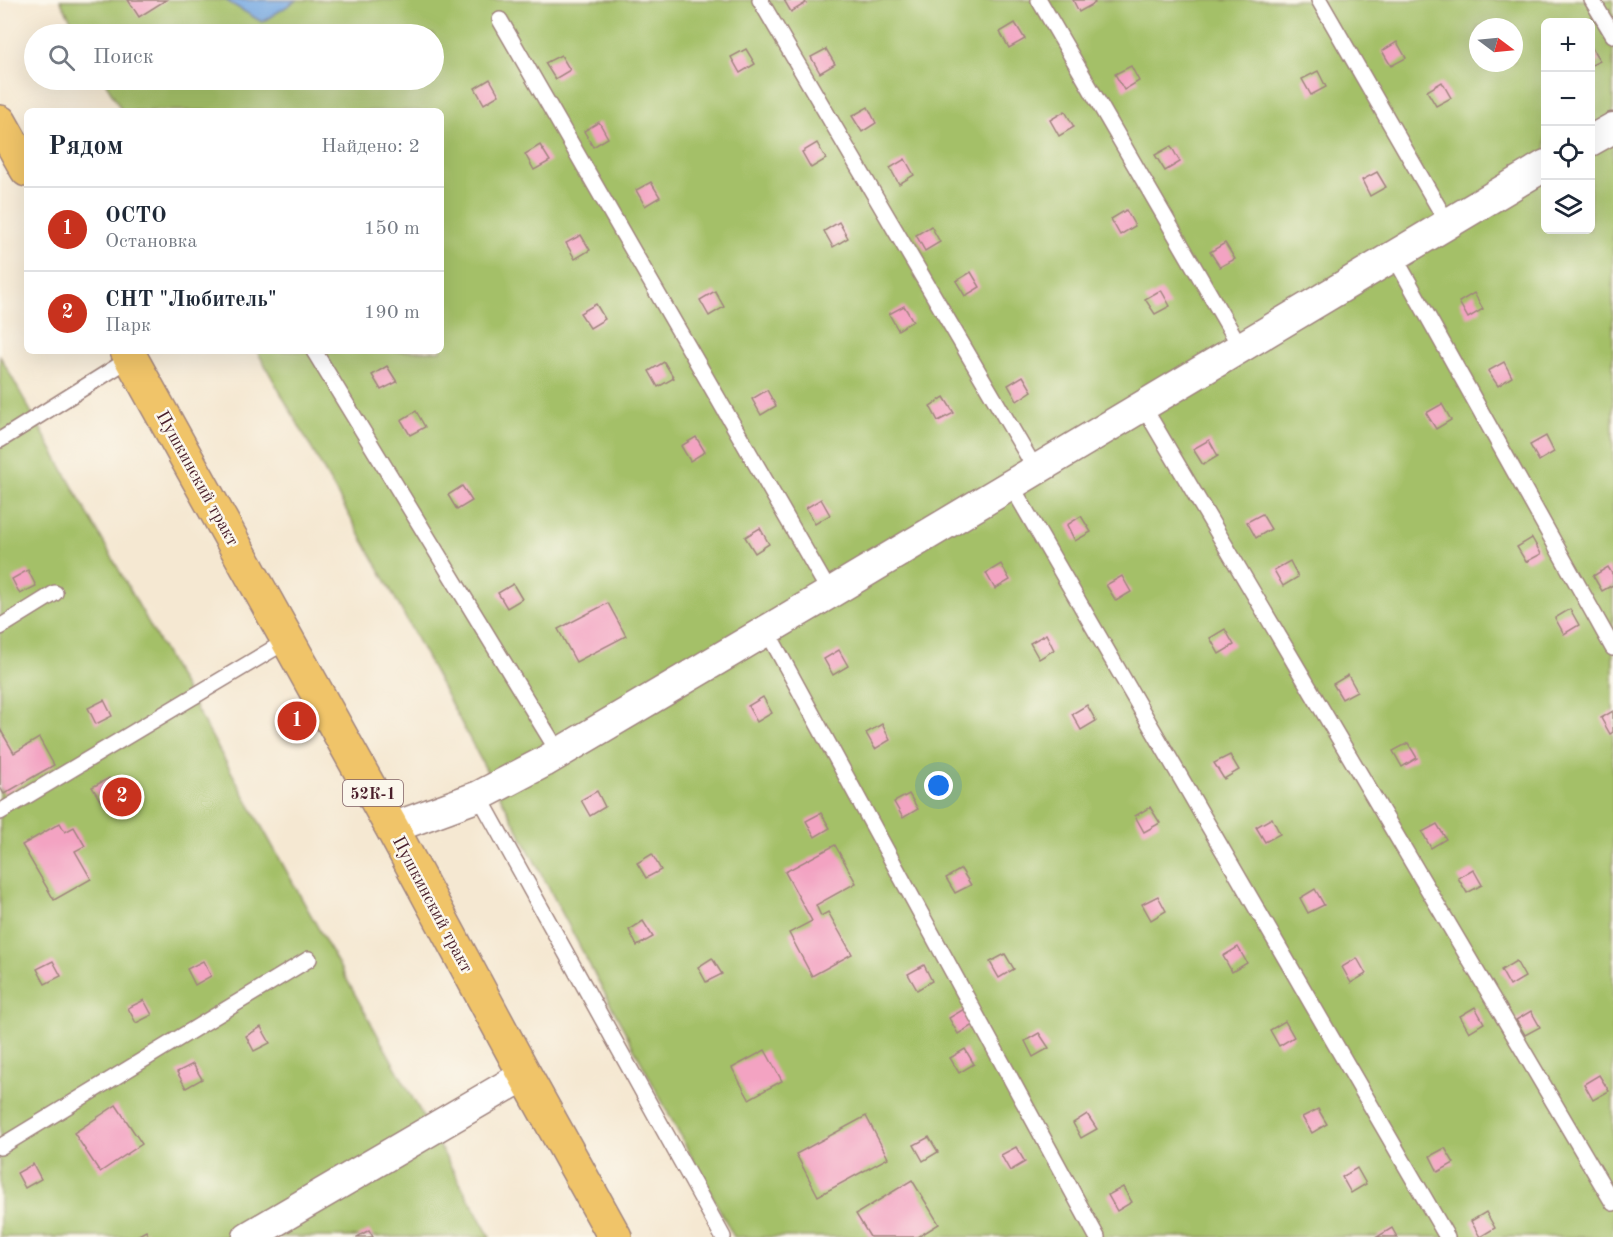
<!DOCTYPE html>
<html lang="ru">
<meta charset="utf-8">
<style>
:root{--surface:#fff;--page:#f6f6f7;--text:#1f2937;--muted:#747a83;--line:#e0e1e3;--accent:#c8321e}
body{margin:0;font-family:"Old Standard TT",serif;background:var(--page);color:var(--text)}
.controls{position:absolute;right:18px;top:18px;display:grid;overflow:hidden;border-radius:9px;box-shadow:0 6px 24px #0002}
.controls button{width:54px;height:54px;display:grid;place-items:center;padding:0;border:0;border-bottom:2px solid var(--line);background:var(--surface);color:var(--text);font:30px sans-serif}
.compass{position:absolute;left:1469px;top:18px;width:54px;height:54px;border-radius:50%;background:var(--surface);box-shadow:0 6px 24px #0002;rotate:106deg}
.you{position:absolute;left:939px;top:786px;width:21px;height:21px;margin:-15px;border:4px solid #fff;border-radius:50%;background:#1a73e8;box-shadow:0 0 0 9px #1a73e833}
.badge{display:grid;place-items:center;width:39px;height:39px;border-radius:50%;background:var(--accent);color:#fff;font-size:20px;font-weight:700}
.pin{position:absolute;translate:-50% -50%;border:3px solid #fff;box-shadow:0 2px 6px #0006}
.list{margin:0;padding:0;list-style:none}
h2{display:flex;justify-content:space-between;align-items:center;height:78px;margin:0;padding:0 24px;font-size:26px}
h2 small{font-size:20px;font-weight:400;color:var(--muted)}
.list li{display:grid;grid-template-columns:39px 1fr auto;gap:18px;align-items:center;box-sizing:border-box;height:84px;padding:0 24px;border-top:2px solid var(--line)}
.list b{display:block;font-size:22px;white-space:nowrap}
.list p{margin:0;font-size:20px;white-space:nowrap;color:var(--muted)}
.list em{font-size:20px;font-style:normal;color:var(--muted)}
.icon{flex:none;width:33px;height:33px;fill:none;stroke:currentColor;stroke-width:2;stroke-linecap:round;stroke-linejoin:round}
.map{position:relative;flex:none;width:1613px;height:1237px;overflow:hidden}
.search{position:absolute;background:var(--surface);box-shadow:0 6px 24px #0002;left:24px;top:24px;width:420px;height:66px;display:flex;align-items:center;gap:15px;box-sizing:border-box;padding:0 21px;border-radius:33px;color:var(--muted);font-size:22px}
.panel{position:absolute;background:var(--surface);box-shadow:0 6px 24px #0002;left:24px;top:108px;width:420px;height:246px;border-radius:9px}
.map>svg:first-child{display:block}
</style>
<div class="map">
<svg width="1613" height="1237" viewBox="0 0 1613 1237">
<rect width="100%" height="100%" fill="#fbf7ec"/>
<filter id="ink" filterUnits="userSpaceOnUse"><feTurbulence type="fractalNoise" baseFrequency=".0167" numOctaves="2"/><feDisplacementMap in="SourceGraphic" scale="12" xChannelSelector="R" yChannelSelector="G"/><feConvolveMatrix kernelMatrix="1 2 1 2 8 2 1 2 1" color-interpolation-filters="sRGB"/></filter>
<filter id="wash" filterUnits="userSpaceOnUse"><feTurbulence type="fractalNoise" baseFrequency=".008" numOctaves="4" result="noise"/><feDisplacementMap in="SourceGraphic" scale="24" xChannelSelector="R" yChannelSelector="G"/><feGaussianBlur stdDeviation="1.35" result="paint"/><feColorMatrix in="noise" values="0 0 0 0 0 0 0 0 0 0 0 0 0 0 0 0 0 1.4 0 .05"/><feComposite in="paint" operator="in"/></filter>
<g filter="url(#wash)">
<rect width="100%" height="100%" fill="#f5e8d2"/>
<!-- green -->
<g fill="#a4c067" stroke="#777049" stroke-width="1.5" fill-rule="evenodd">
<path d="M60,0h1553v1237h-879l-347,-654 -130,-232h184v-240h-319l-18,-31h330v-46h-355zM1546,22h44v208h-44zM1478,27h36v36h-36z"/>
<polygon points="0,356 490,1237 0,1237"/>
</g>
<!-- water -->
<polygon fill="#75a8e2" stroke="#606486" stroke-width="1.5" points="225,0 297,0 262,22"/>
<g id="blocks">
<!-- building -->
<g fill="#f3a3c2">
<polygon points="128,0 166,0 139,17"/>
<polygon points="784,0 804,0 806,3 791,12"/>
<polygon points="1073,0 1093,0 1095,3 1079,12"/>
<polygon points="1015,23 1025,39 1009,48 1000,32"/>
<polygon points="1397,42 1406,58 1391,66 1382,51"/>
<polygon points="1590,45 1600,61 1590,66"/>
<polygon points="746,49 755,64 740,73 731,57"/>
<polygon points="826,49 835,64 820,73 811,57"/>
<polygon points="561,55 570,70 555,79 545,63"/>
<polygon points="1131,66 1139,81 1124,90 1115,74"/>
<polygon points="1318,71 1326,87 1311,95 1302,79"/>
<polygon points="490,79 499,95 484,104 475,88"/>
<polygon points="1442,82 1451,98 1436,106 1427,91"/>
<polygon points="868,107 876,123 862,132 852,116"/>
<polygon points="1065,111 1074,127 1059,136 1050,120"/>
<polygon points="599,122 608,138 593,147 584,131"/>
<polygon points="817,143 826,159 811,168 802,152"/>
<polygon points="540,145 550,161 534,170 525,154"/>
<polygon points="1171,146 1180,162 1165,171 1155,155"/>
<polygon points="905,159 914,175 899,184 890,168"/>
<polygon points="1377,172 1386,187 1370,196 1362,180"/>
<polygon points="651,182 660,197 645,206 636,190"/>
<polygon points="1126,210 1135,226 1120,235 1111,219"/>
<polygon points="839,222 848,238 833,247 824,231"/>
<polygon points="931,226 940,242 925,251 916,235"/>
<polygon points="581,235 590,250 575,259 566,243"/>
<polygon points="1225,243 1235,259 1220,267 1210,252"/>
<polygon points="971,272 980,287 965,296 956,281"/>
<polygon points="1161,290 1170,306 1155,314 1145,299"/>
<polygon points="715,291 724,307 709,316 700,300"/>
<polygon points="1474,293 1483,309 1468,318 1459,302"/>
<polygon points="596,304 605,319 590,328 580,313"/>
<polygon points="904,306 913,321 898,330 889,314"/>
<polygon points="664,362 674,378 658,387 649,371"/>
<polygon points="1504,362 1512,377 1498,386 1488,371"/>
<polygon points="387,366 397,382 381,390 372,375"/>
<polygon points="1023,376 1032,391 1017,401 1008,385"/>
<polygon points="767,390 776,406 761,415 752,399"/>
<polygon points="944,397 954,413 938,421 930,406"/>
<polygon points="1442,404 1451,420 1436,429 1426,413"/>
<polygon points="416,411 425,427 410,435 401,420"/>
<polygon points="1546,436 1554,452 1539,461 1530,445"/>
<polygon points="696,437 705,452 690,461 681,446"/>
<polygon points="1209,440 1218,456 1203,465 1193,449"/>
<polygon points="462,486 472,501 457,510 448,495"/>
<polygon points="821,499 830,515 815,524 806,508"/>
<polygon points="1262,514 1271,529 1256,538 1247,522"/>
<polygon points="1081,516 1091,532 1075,541 1067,525"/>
<polygon points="760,528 769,544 755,553 745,537"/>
<polygon points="1532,538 1541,554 1526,562 1517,547"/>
<polygon points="1290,561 1298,577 1283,586 1274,570"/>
<polygon points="1001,564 1010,580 995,589 986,573"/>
<polygon points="1608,567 1613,575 1613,585 1602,591 1593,576"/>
<polygon points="28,570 36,586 20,594 12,579"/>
<polygon points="1122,576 1131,592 1116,601 1106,585"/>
<polygon points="513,584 522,599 507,608 498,593"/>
<polygon points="608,603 626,636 576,662 558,629"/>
<polygon points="1570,609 1579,625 1564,634 1555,618"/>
<polygon points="1225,629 1234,645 1219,654 1210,638"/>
<polygon points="1046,634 1054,650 1039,659 1030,643"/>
<polygon points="839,650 848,666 833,675 824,659"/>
<polygon points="1348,675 1357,691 1342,699 1333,684"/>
<polygon points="763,697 772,713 757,722 748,706"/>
<polygon points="104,700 112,716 96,724 88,708"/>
<polygon points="1087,705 1096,721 1081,730 1072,714"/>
<polygon points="1613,711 1613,732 1610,734 1601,718"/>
<polygon points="882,724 890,740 875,749 866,733"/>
<polygon points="0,729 14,753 39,738 54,765 4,794 0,787"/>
<polygon points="1408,743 1417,758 1402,767 1393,751"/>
<polygon points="1230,755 1239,770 1224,779 1214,763"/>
<polygon points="109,778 116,794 101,802 92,787"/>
<polygon points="597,791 605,807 590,816 581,800"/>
<polygon points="909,794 918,809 903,818 894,802"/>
<polygon points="1150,807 1160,823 1144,832 1135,816"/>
<polygon points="821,813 830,828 815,837 806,821"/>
<polygon points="1272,818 1280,834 1265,842 1256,827"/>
<polygon points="60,823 65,832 74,827 85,846 75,851 91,879 54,900 22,845"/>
<polygon points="1437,824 1446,839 1431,848 1422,832"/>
<polygon points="835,845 856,883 816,905 821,916 828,912 852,954 812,976 789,933 812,921 785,872"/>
<polygon points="652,854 661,870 646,878 637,863"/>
<polygon points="961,869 971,885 955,893 946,878"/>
<polygon points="1473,869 1482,885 1467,893 1458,878"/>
<polygon points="1315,889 1324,905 1308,913 1300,898"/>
<polygon points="1158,896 1166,911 1151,920 1142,904"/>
<polygon points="643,921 653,937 637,946 629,930"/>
<polygon points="1238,947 1247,963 1232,972 1223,956"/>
<polygon points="1005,954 1014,969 999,978 990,962"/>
<polygon points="712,958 722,974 706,982 698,967"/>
<polygon points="1357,958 1366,974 1351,983 1342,967"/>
<polygon points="53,961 61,976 45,984 37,969"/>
<polygon points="203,961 211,976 195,985 187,969"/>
<polygon points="1516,961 1525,977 1510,986 1501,970"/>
<polygon points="924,965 932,981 917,990 908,974"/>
<polygon points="144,1000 152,1015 136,1023 128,1008"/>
<polygon points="1475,1007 1484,1023 1469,1032 1460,1016"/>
<polygon points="964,1009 973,1025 958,1034 949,1018"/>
<polygon points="1531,1011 1540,1027 1525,1035 1516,1020"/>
<polygon points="1285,1021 1294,1037 1279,1046 1270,1030"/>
<polygon points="261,1027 270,1043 254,1051 246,1036"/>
<polygon points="1039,1033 1049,1048 1033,1057 1025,1041"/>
<polygon points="965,1049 974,1064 959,1073 950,1058"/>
<polygon points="765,1050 782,1081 749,1099 732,1068"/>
<polygon points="193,1064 202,1079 186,1088 177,1072"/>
<polygon points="1599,1075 1609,1091 1593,1100 1584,1084"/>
<polygon points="116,1105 142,1144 100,1172 74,1133"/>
<polygon points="1318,1109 1327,1124 1312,1133 1302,1117"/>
<polygon points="1087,1114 1097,1129 1081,1138 1073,1123"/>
<polygon points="866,1116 888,1158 818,1196 796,1154"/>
<polygon points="929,1137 938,1152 923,1161 914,1145"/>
<polygon points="1016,1147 1025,1162 1010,1171 1001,1155"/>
<polygon points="1445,1148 1454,1163 1438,1172 1430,1156"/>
<polygon points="33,1164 41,1179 25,1188 17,1173"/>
<polygon points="1357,1168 1366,1184 1351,1193 1342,1177"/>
<polygon points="912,1180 939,1224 918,1237 870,1237 856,1214"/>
<polygon points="1123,1187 1132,1202 1117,1211 1108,1195"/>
<polygon points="1486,1212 1495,1228 1480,1237 1471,1221"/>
<polygon points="1392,1228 1397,1237 1377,1237"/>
<polygon points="369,1230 373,1237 357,1237"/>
<polygon points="146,1231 149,1237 135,1237"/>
</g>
</g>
</g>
<g filter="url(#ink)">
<use href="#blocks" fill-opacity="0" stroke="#a0847e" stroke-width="1.5"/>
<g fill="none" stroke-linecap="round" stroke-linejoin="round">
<defs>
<g id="lane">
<polyline points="760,0 1036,470"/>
<polyline points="1039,0 1241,348"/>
<polyline points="1319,0 1448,224"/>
<polyline points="1592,0 1613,35"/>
<polyline points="500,20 830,593"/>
<polyline points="1394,256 1613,648"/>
<polyline points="314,351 559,753"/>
<polyline points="1143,406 1613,1203"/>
<polyline points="0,440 131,358"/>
<polyline points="1011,485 1447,1237"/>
<polyline points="0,627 55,593"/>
<polyline points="767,631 1097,1237"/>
<polyline points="479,796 723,1237"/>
<polyline points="0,812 288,640"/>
<polyline points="0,1147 309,959"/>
</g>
<g id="street">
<polyline points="1590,141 1613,128"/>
<polyline points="392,828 479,796 544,762 830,593 1546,165"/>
<polyline points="248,1237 525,1075"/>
</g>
<g id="primary">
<polyline points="0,122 27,170"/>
<polyline points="127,351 392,828 525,1075 615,1237"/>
</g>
</defs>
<!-- lane casing -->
<use href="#lane" stroke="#a0847e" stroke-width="18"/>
<!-- street casing -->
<use href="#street" stroke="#a0847e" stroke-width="33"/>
<!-- primary casing -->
<use href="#primary" stroke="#a0847e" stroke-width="36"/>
<!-- lane -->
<use href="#lane" stroke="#fff" stroke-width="15"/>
<!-- street -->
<use href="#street" stroke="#fff" stroke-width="30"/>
<!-- primary -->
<use href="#primary" stroke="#f0c469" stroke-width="33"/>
</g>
</g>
<g text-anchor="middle" stroke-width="5" stroke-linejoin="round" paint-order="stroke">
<!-- shield labels -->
<rect fill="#fbf7ec" stroke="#7f6065" stroke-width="1.5" x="343" y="780" width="60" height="26" rx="4.5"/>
<g font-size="16" font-weight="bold" fill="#4a1f2b">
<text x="373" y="799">52К-1</text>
</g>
<!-- street labels -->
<g font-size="18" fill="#4a1f2b" stroke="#fbf7ec">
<text transform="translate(198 478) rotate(61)" y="6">Пушкинский тракт</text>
<text transform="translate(433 904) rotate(62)" y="6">Пушкинский тракт</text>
</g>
</g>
</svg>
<div class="controls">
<button>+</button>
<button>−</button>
<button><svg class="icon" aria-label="locate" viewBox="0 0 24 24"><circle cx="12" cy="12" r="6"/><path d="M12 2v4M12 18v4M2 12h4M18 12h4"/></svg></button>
<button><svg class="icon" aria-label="layers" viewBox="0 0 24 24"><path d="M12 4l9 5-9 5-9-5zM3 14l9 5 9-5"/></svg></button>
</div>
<svg class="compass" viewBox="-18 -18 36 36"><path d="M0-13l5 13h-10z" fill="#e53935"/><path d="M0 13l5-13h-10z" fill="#747a83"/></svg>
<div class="you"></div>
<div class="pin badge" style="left:297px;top:721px">1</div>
<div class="pin badge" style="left:122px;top:797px">2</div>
<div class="search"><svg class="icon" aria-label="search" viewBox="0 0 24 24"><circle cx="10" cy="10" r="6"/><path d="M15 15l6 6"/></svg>Поиск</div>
<section class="panel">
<h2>Рядом<small>Найдено: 2</small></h2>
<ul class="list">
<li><span class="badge">1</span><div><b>ОСТО</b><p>Остановка</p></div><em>150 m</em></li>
<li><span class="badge">2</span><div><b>СНТ &quot;Любитель&quot;</b><p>Парк</p></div><em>190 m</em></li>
</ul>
</section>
</div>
